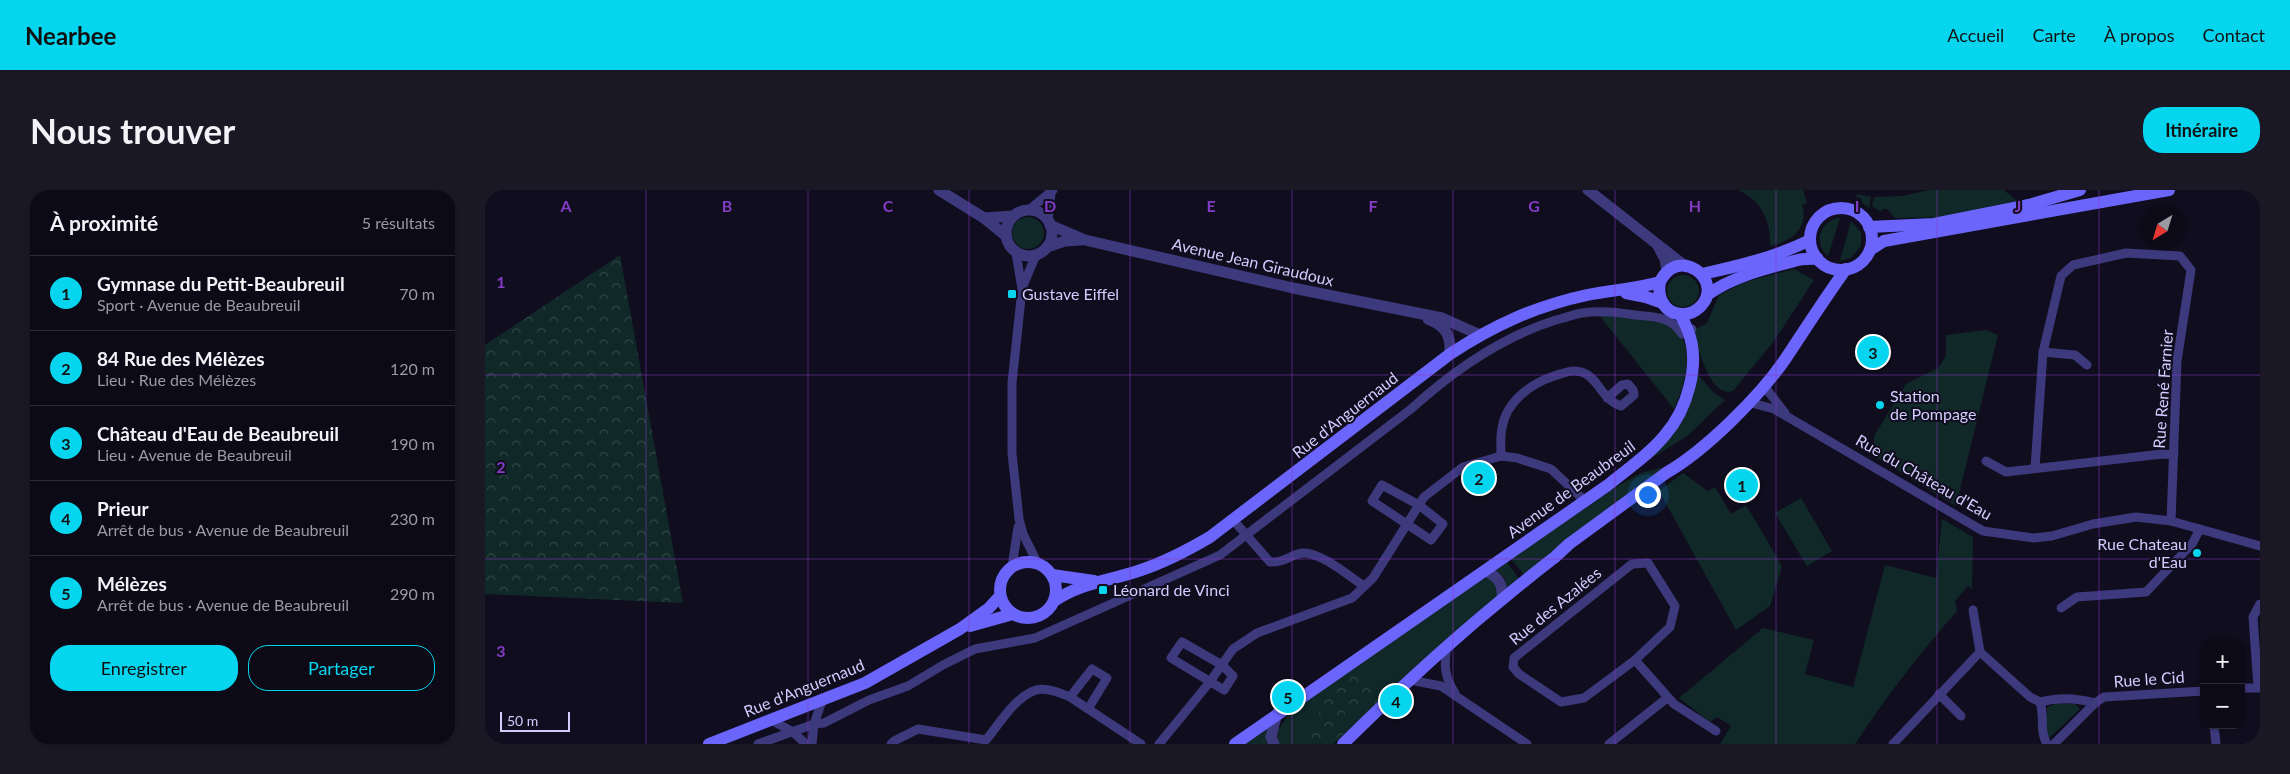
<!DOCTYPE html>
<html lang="fr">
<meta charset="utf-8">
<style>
:root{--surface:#0c0a17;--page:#1a1824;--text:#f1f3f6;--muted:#9a9aa1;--line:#2c2b36;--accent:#06d5ef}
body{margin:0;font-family:Lato,sans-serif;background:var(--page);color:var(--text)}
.controls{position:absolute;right:15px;bottom:15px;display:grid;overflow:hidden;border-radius:10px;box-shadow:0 1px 4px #0004}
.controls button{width:45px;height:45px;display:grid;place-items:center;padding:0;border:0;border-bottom:1px solid var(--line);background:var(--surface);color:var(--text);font:25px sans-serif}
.compass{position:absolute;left:1655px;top:15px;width:45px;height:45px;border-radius:50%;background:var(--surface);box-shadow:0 1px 4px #0004;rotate:218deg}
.scale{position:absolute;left:15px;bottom:12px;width:70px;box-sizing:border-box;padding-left:5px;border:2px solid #d2ccfe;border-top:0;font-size:14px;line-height:18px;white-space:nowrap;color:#d2ccfe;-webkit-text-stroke:4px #100d1f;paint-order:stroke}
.you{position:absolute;left:1162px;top:304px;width:18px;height:18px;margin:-12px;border:4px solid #fff;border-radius:50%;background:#1a73e8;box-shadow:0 0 0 8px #1a73e833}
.badge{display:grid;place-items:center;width:32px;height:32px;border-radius:50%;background:var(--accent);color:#111;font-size:16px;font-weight:700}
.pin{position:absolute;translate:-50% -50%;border:2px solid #fff;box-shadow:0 1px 5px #0006}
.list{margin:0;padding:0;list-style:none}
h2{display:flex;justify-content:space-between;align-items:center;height:65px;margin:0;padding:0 20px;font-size:21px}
h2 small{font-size:16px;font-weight:400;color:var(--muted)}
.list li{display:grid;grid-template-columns:32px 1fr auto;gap:15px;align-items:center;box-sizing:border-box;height:75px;padding:0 20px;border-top:1px solid var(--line)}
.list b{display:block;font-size:19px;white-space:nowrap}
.list p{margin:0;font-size:16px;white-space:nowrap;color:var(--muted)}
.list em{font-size:16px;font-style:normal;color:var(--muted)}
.actions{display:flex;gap:10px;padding:15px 20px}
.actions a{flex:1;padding:11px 0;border:1px solid var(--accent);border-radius:20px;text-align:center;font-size:18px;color:var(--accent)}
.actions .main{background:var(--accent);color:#111}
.map{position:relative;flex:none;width:1775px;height:554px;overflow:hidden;border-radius:20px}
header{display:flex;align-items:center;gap:30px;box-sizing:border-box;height:70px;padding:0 25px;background:var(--accent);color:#111}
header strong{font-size:24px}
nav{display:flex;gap:28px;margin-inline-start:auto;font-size:18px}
.intro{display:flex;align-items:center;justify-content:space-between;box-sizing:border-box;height:120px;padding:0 30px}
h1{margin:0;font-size:35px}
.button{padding:12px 22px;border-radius:20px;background:var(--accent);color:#111;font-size:18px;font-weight:700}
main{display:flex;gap:30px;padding:0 30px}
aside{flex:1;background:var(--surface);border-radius:20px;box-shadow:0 1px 4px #0004}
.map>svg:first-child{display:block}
</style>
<header>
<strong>Nearbee</strong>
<nav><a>Accueil</a><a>Carte</a><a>À propos</a><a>Contact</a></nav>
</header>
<div class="intro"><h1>Nous trouver</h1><a class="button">Itinéraire</a></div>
<main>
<aside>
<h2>À proximité<small>5 résultats</small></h2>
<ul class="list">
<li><span class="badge">1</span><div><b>Gymnase du Petit-Beaubreuil</b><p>Sport · Avenue de Beaubreuil</p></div><em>70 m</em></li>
<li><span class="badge">2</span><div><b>84 Rue des Mélèzes</b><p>Lieu · Rue des Mélèzes</p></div><em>120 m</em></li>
<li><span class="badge">3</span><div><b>Château d'Eau de Beaubreuil</b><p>Lieu · Avenue de Beaubreuil</p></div><em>190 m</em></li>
<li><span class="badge">4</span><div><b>Prieur</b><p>Arrêt de bus · Avenue de Beaubreuil</p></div><em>230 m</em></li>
<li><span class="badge">5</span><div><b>Mélèzes</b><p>Arrêt de bus · Avenue de Beaubreuil</p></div><em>290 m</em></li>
</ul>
<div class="actions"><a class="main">Enregistrer</a><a>Partager</a></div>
</aside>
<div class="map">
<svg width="1775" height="554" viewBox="0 0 1775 554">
<defs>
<pattern id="forest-crowns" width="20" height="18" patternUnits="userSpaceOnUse" patternTransform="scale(1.25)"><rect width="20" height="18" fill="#102828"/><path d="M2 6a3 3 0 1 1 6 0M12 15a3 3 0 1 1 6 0" fill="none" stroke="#324648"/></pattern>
</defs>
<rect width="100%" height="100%" fill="#100d1f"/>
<!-- green -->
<g fill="#102828">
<path d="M1253,0h65l4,13 -5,2c8,23 -12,37 -32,41 1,-25 -8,-45 -32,-56z"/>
<polygon points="1444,0 1519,0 1532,11 1459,27 1410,28 1402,19 1397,19 1397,22 1387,16 1389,7 1418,6"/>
<polygon points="1372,4 1386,7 1384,18 1377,13 1376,8 1371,7"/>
<circle cx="543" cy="43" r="16"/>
<path d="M1355,28l-12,38c-15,-13 -9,-35 12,-38z"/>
<polygon points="1366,31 1376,42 1376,56 1366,68 1355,71"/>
<path d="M1309,79l20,11 -40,61 -41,50c-24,7 -33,-42 -40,-57l1,-4 13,-7 12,-28 26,-13z"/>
<circle cx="1198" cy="101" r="16"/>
<path d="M1114,125l67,7c33,19 20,59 8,87z"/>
<polygon points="1501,140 1513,145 1471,316 1389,266 1389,246 1421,194 1453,178 1461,166 1461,145"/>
<polygon points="1213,185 1228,202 1240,210 1202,246 1146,281 1175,257"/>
<polygon points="1180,277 1040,386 1026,369 1131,297 1156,283"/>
<polygon points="1198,283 1223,301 1230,297 1246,324 1261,315 1297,376 1285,416 1251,440 1174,301"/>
<polygon points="1316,308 1347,361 1322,376 1290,323"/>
<path d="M1457,329l31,18 -1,52 -4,-3 -13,15 2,10c-37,42 -71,86 -102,133h-135l11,-18 -14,-9 -7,5 -31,-24 84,-70 51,12 -9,34 48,13 32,-122 51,13z"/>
<polygon points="1022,372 1034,389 1022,399 1020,389 1011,380"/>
<polygon points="1003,388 1010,390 1014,401 1011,408 958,453 848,554 793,554 792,542 805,522 995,390"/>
<path d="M1574,513l16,1 5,5 -32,30c-5,-9 -1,-22 -1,-32z"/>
<polygon points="786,536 785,554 759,554"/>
</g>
<!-- forest -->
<g fill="url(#forest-crowns)">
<polygon points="135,65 198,413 0,404 0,155"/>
<polygon points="860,484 909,498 885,520 859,519 864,539 848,554 805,554 833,529 840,498"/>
</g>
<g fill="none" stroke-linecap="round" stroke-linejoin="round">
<!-- minor -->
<g stroke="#3c397d" stroke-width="9">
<polyline points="544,20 568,0"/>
<polyline points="563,30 566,3"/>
<polyline points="531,63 537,99 527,193 527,263 534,329 538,344 553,374"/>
<polyline points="537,98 551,65"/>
<polyline points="1558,162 1590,165 1602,175"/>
<polyline points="1279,196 1300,223"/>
<polyline points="1263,212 1289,219 1498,341 1549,348 1567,346 1608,334 1651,327 1686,331 1775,356"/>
<path d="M1016,266c0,-9 -1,-19 1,-28 4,-26 28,-44 52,-52 10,-3 20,-8 30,-3 14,5 18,27 37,33l13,-11 -1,-5 -5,-6 -6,1 -15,13"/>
<polyline points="1501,271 1521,282 1677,264 1689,265"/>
<polyline points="1550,278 1558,162 1576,86 1588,75 1641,63 1695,66 1706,80 1692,171 1686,331"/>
<polygon points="897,295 934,315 958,334 946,350 887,311"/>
<path d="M749,331l36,41c16,1 20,-8 33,-9 18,-1 47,24 61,33"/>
<polyline points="527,377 533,337"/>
<polyline points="1576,418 1592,407 1661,402 1707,354 1715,339"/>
<polyline points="1488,420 1495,462"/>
<polygon points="697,452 737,475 748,486 739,500 686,468"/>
<path d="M962,455c-3,19 -3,32 8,48"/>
<polyline points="1150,470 1185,437 1190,416 1163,373 1147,374 1029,468 1028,477 1034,484 1076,512 1099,508 1150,470 1189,514 1231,541"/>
<polyline points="925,490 956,496 1042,554"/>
<polyline points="1773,497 1768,427 1775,414"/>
<polyline points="1756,498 1775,498"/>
<polyline points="1454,504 1476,526"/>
<polyline points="585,507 607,479 622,488 603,519"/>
<path d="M1555,512c5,15 -1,29 7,42"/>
<polyline points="286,530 308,542 321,554"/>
<polyline points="1729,535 1731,554"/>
<path d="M273,554l56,-20 10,-1 45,-23 39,-14 35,-21 32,-16 60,-11 185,-83 191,-146c43,-39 90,-72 145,-89 9,-2 18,-6 26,-7 18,-3 35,-1 53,2 20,2 36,1 47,19l10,-5"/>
<polyline points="327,554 329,534 337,511"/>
<path d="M406,554l3,-3 24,-12 68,11c14,-17 29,-43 50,-50 10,-3 25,3 34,7l71,47"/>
<polyline points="674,554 724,493 748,459 772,443 867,408 888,388 939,307 978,277 1016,266 1032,268 1066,279 1100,311"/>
<polyline points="1124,554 1182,508"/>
<path d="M1408,554l87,-92 50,45 10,5c18,-5 37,-4 55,1"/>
<polyline points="1569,554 1610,513 1619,507 1719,501"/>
</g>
<!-- tertiary -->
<g stroke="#3c397d" stroke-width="11">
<polyline points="454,0 499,28 521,46"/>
<polyline points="1103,0 1200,76"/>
<circle cx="544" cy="43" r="23"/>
<polyline points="499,28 528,26"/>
<polyline points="565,35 600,50 808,98 957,128 995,145"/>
<polyline points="1173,56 1180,69 1182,81"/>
<polyline points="562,57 580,51 596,50"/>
<path d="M943,129c18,7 23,16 22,35"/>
<path d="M1000,381c14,6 18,13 17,28"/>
<polyline points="789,554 786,547 792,523"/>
</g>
<!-- secondary -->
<g stroke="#6b65fb" stroke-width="12">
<circle cx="1356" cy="49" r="31"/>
<polyline points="1384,37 1449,34 1544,15 1595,0"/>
<polyline points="1385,60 1399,51 1684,0"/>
<path d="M1217,84c37,-8 74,-17 108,-34"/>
<polyline points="1141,103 1161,107 1178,113"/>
<path d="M1222,105c26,-19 60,-27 91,-35 6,-2 12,0 19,-2"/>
<circle cx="543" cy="400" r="28"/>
<polyline points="567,385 609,391"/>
<path d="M569,411c28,-19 56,-20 87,-31 24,-8 47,-20 69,-33l240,-183c44,-29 86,-48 137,-59 25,-5 49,-6 73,-13 18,-38 65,-2 41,24 -5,5 -10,8 -17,8 -19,1 -27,-16 -24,-32"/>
<polyline points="485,436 528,424"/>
<polyline points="224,554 380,493 475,439 504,418 515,406"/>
<path d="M750,554l373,-259c19,-16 41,-30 57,-50 22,-25 36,-71 23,-104 -2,-6 -5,-11 -8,-17"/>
<path d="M858,554c67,-67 137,-129 212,-187l14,-13 97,-71c40,-23 94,-77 120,-115 20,-30 39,-60 60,-89"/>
</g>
</g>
<!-- grid -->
<path fill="none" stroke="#843cc5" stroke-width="1" stroke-opacity="0.55" d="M161,0v554M323,0v554M484,0v554M645,0v554M807,0v554M968,0v554M1130,0v554M1291,0v554M1452,0v554M1614,0v554M0,185h1775M0,369h1775"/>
<!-- markers -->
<g fill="#06d5ef" stroke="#100d1f" stroke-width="2">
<rect x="522" y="99" width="10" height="10" rx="2.5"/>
<circle cx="1395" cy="215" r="5"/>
<circle cx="1712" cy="363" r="5"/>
<rect x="613" y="395" width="10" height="10" rx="2.5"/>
</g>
<g text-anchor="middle" stroke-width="4" stroke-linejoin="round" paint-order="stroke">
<!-- street labels -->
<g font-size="16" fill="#d2ccfe" stroke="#100d1f">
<text transform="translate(768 72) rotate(13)" y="6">Avenue Jean Giraudoux</text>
<text transform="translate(1678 199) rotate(-86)" y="6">Rue René Farnier</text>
<text transform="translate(860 225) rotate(-38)" y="6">Rue d'Anguernaud</text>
<text transform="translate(1439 287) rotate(30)" y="6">Rue du Château d'Eau</text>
<text transform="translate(1086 299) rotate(-36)" y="6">Avenue de Beaubreuil</text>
<text transform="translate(1070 416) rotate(-39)" y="6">Rue des Azalées</text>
<text transform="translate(1664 489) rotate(-4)" y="6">Rue le Cid</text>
<text transform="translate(319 498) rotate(-22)" y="6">Rue d'Anguernaud</text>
</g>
<!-- poi labels -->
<g font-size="16" fill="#d2ccfe" stroke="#100d1f" text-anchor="start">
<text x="537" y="110">Gustave Eiffel</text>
<text x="1405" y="212">Station<tspan x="1405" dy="18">de Pompage</tspan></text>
<text x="1702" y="360" text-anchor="end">Rue Chateau<tspan x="1702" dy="18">d'Eau</tspan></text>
<text x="628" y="406">Léonard de Vinci</text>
</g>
</g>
<g font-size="16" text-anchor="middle" font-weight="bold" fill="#843cc5" stroke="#100d1f" stroke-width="4" stroke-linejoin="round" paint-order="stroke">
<text x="81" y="22">A</text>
<text x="242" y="22">B</text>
<text x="403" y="22">C</text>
<text x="565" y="22">D</text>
<text x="726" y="22">E</text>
<text x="888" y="22">F</text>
<text x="1049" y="22">G</text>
<text x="1210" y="22">H</text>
<text x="1372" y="22">I</text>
<text x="1533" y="22">J</text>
<text x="16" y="98">1</text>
<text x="16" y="283">2</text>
<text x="16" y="467">3</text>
</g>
</svg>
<div class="controls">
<button>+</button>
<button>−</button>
</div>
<svg class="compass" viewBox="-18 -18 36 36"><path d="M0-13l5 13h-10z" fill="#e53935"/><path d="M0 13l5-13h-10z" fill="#9a9aa1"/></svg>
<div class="scale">50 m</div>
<div class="you"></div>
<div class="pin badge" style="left:1257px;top:295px">1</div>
<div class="pin badge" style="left:994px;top:288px">2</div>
<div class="pin badge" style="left:1388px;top:162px">3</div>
<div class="pin badge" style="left:911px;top:511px">4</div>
<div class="pin badge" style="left:803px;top:507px">5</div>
</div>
</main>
